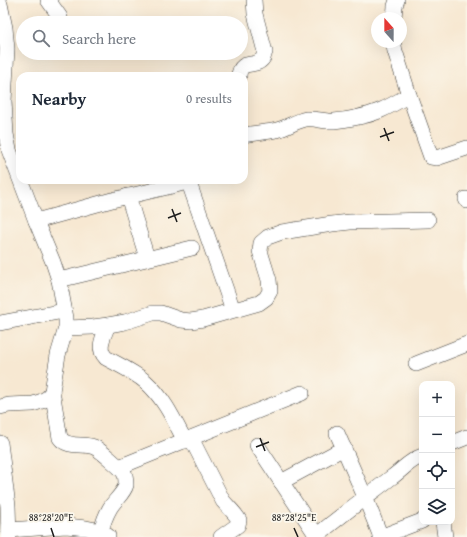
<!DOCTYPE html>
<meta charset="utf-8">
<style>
:root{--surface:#fff;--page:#f2f2f3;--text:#1f2937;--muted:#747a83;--line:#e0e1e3}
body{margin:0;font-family:"Gentium Book Plus",serif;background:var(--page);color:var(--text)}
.controls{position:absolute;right:12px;bottom:12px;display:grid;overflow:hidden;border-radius:8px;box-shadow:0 4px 16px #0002}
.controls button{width:36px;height:36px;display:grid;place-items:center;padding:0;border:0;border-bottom:1px solid var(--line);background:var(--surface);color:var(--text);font:20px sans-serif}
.compass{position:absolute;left:371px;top:12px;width:36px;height:36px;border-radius:50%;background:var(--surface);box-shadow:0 4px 16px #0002;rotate:339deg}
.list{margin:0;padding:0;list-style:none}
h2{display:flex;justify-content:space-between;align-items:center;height:52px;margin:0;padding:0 16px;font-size:17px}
h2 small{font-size:13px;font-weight:400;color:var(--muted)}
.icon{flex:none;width:22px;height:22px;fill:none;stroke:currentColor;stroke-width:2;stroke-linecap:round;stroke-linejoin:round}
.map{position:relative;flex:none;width:467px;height:537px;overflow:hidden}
.search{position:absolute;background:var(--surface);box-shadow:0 4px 16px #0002;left:16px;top:16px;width:232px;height:44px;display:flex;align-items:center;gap:10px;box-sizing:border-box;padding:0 14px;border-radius:22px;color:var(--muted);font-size:15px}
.panel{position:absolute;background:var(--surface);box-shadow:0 4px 16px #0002;left:16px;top:72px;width:232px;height:112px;border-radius:12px}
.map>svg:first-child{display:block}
</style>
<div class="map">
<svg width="467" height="537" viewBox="0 0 467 537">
<rect width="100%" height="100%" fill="#fbf7ec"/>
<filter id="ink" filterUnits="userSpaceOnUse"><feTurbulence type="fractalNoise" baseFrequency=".025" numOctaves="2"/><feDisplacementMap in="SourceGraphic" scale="8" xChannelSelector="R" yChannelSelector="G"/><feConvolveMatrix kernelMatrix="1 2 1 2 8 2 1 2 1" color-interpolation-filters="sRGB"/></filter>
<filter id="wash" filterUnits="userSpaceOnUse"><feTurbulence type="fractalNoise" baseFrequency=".012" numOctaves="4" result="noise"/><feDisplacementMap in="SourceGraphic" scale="16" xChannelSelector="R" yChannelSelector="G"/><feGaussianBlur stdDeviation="0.9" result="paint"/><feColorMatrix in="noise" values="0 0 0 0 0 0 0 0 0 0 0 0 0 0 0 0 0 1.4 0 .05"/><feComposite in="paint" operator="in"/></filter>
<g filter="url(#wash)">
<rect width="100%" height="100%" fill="#f7e8d2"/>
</g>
<g filter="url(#ink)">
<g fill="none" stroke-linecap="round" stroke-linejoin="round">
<defs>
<g id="minor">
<polyline points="48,0 60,17"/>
<polyline points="0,4 5,28 7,49 4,101 6,134 9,150 36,221 53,262 59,280 63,302 66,318 66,328 58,355 52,391 49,397 42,401 33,404 9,405 0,407"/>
<polyline points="394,18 395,6 397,0"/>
<polyline points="393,42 395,51 409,95 431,157 437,158 467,148"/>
<path d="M239,76c1,-18 17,-7 24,-18 1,-1 1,-5 2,-6l-10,-38 -1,-14"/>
<path d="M244,135c11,-2 23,-3 33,-5 11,-3 19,-9 29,-11 10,-1 18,3 28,2 12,-1 33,-5 45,-10 10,-4 20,-10 30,-16"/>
<polyline points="188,180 233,310"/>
<polyline points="128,196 147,258"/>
<polyline points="466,199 467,201"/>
<polyline points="36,221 112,200 172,186 183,183 187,180"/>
<polyline points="59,280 192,248"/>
<polyline points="0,323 64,311"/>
<path d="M108,325c-4,11 -12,23 -2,33 13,7 28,14 40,24 18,16 28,38 39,59"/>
<polyline points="66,328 93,327 108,325 125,322 153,313 161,313 181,320 191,321 203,319 259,303 266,298 270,291 269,280 260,251 261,243 268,237 282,232 332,224 350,222 428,220"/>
<polyline points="416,364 467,344"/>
<path d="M52,391l8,47c7,10 23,5 34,9 5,2 28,22 30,26 2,3 2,9 2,12 -2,8 -12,16 -16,23 -4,7 -7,15 -9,23"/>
<polyline points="337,433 365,497 381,537"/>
<path d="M191,438l32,63c6,7 12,12 16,19l-1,5 -17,12"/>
<polyline points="0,443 8,506 9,537"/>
<polyline points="452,443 467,437"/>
<polyline points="257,445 317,536"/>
<polyline points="119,467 302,393"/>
<polyline points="281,482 344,448"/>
<polyline points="443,522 445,537"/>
<polyline points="9,530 66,526 86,528 101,531 108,536"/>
<path d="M315,537c25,-21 51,-40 77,-60 10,-7 18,-17 30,-21"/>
<polyline points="380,537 422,521"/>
</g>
</defs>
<!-- minor casing -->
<use href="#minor" stroke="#3d3b37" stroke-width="16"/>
<!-- minor -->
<use href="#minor" stroke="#fff" stroke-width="15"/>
</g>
</g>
<!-- ticks -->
<path fill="none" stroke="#1c1c1c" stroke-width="1.5" d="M384,128l5,13M380,137l14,-5M172,209l5,13M168,218l13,-5M260,438l5,13M256,447l13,-5M51,528l3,9M294,528l4,9"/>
<g font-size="10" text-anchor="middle" fill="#1c1c1c" stroke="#fbf7ec" stroke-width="3.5" stroke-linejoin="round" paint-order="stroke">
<text x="51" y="521">88°28'20"E</text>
<text x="294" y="521">88°28'25"E</text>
</g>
</svg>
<div class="controls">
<button>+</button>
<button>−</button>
<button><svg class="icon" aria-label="locate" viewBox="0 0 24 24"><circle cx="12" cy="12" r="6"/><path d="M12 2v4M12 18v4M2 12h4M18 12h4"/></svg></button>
<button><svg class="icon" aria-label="layers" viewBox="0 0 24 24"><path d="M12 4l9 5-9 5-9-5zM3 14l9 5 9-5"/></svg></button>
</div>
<svg class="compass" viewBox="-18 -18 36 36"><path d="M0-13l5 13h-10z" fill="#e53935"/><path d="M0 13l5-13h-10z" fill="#747a83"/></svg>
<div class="search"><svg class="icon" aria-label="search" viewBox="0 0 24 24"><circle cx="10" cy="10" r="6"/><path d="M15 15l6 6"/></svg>Search here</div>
<section class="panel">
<h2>Nearby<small>0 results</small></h2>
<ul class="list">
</ul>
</section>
</div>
